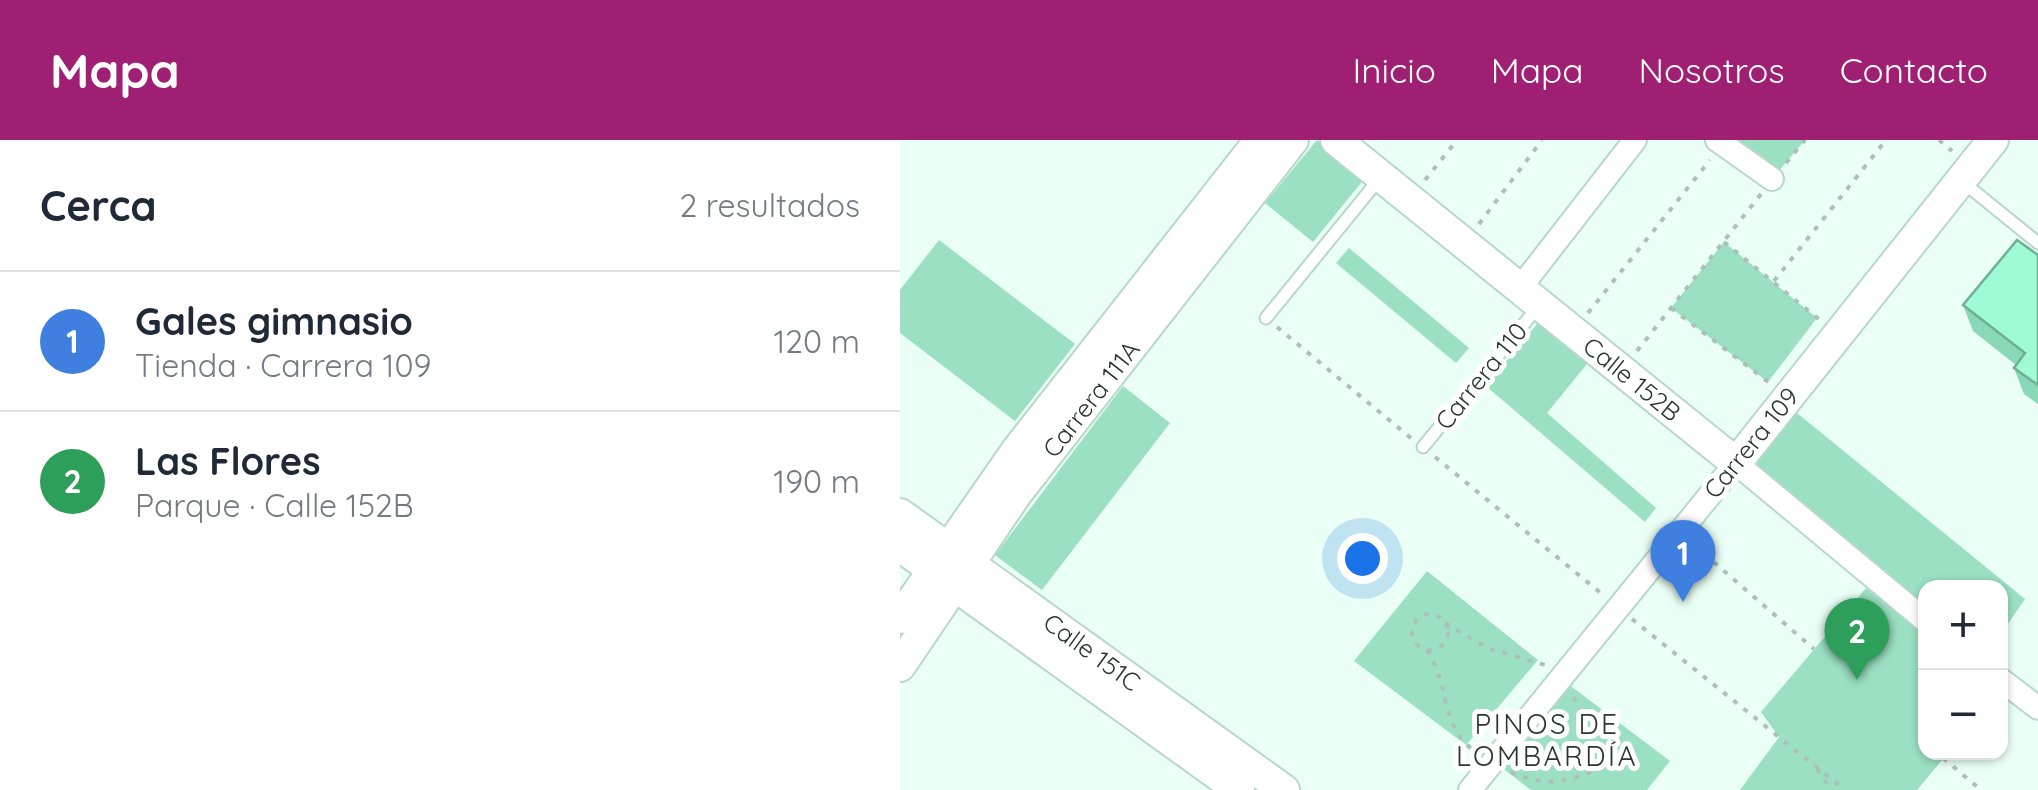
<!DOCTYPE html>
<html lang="es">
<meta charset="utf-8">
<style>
:root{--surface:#fff;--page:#f6f6f7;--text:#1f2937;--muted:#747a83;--line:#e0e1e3;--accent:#9f2073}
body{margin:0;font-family:Quicksand,sans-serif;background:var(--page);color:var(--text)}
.controls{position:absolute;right:30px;bottom:30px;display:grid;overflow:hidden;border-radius:20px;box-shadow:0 2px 8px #0004}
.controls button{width:90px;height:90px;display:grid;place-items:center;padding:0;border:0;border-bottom:2px solid var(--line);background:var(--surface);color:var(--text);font:50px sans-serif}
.you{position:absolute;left:462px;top:418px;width:35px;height:35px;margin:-25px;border:8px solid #fff;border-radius:50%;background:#1a73e8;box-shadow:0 0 0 15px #1a73e833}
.badge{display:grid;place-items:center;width:65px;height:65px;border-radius:50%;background:var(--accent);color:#fff;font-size:32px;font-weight:700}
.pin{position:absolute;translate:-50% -82px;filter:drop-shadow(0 2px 5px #0008)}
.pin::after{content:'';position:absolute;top:52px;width:35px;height:30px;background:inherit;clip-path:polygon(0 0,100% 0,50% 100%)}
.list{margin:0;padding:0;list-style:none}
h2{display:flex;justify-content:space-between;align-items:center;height:130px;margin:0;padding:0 40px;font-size:42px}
h2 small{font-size:32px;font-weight:400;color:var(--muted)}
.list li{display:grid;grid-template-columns:65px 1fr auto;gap:30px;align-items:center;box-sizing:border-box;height:140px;padding:0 40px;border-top:2px solid var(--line)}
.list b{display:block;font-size:38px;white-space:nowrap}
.list p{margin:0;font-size:32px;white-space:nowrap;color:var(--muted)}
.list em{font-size:32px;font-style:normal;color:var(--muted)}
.map{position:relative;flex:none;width:1138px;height:650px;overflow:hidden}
header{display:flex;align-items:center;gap:60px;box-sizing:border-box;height:140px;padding:0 50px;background:var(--accent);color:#fff}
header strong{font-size:48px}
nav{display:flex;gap:55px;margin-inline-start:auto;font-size:35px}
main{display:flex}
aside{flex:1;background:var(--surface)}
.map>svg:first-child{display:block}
</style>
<header>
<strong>Mapa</strong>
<nav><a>Inicio</a><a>Mapa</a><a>Nosotros</a><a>Contacto</a></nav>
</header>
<main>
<aside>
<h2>Cerca<small>2 resultados</small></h2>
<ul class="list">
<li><span class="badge" style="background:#3f7fe0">1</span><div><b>Gales gimnasio</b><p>Tienda · Carrera 109</p></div><em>120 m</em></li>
<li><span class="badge" style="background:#2e9e5b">2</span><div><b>Las Flores</b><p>Parque · Calle 152B</p></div><em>190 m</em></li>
</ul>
</aside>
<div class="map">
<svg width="1138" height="650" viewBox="0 0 1138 650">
<rect width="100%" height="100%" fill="#eafff5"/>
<!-- green -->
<g fill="#9be0c3">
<polygon points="417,0 465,38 413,102 365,63"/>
<polygon points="817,0 905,0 872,39"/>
<polygon points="39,100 175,204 115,281 0,193 0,150"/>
<polygon points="824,102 917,178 868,242 771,168"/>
<polygon points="449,108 569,208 556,223 436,123"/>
<polygon points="641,179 691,219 647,273 756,368 745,382 586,246"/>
<polygon points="223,246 270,283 142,450 95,415"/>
<polygon points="897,273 1125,459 1101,494 1100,448 1026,448 1025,466 855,325"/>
<polygon points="527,431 638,520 566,605 454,521"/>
<polygon points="966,448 1025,496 1026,612 1048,613 1017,650 840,650 879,597 861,572"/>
<polygon points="668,544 770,621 747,650 631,650 601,627"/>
</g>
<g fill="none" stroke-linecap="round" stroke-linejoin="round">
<defs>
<g id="lane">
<polyline points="1064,43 1138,103"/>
<polyline points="366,178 480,38"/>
<polyline points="523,307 637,168"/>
</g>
<g id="street">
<polyline points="817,0 872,39"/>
<polyline points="620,148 735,0"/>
<polyline points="1100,539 1138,568"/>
<polyline points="570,650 836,323 1026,481"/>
</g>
<g id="secondary">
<polyline points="436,0 836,323 1093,0"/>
<polyline points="0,374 384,650"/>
<polyline points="0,406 339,650"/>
<polyline points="0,478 117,310 360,0"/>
<polyline points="0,526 117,353 393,0"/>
</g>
</defs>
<!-- lane casing -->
<use href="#lane" stroke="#b7d8c9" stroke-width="15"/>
<!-- street casing -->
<use href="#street" stroke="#b7d8c9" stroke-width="26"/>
<!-- secondary casing -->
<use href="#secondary" stroke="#b7d8c9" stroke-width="34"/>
<!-- path -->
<g stroke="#adc0b7" stroke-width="4" stroke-dasharray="5 8" stroke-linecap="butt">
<polyline points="1039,0 1052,11"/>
<polyline points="886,23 905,0"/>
<polyline points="525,40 557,0"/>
<polyline points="579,84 642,0"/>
<polyline points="824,102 921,181"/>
<polyline points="874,141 986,0"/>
<polyline points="771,168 871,244"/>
<polyline points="688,173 810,20"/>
<polyline points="377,187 512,299"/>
<polyline points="737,211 861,54"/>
<polyline points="535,317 702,454"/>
<polyline points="794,405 914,509"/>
<circle cx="530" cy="492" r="18"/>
<polyline points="732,479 945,650"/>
<polyline points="545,483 587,508 645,525"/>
<path d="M527,510c23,34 12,77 50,103"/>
<polyline points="1043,618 1081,650"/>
<polyline points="917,629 931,650"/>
<path d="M611,632c36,17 59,9 94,-6l-33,-73"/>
</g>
<!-- lane -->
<use href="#lane" stroke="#fff" stroke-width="11"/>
<!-- street -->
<use href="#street" stroke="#fff" stroke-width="22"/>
<!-- secondary -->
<use href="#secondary" stroke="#fff" stroke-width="30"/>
</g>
<!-- wall -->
<polygon fill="#89d8b7" points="1138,115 1138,264 1124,254 1114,228 1116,225 1073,191 1063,165"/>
<!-- building -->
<polygon fill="#9ffbd5" stroke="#6fb095" stroke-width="2.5" points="1117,100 1138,115 1138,245 1114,228 1125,213 1063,165"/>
<g text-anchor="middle" stroke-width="10" stroke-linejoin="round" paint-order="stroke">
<!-- street labels -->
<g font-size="25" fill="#293630" stroke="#fff">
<text transform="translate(581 236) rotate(-51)" y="9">Carrera 110</text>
<text transform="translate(732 239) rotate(39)" y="9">Calle 152B</text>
<text transform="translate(191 259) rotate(-52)" y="9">Carrera 111A</text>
<text transform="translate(851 303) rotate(-51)" y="9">Carrera 109</text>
<text transform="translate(192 512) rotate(36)" y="9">Calle 151C</text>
</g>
<!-- neighbourhood labels -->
<g font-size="28" letter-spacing="2.5" fill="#293630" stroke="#fff">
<text x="647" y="594">PINOS DE<tspan x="647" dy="32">LOMBARDÍA</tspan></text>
</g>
</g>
</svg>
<div class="controls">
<button>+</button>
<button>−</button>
</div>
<div class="you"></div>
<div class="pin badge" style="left:783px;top:462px;background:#3f7fe0">1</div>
<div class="pin badge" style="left:957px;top:540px;background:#2e9e5b">2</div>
</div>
</main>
